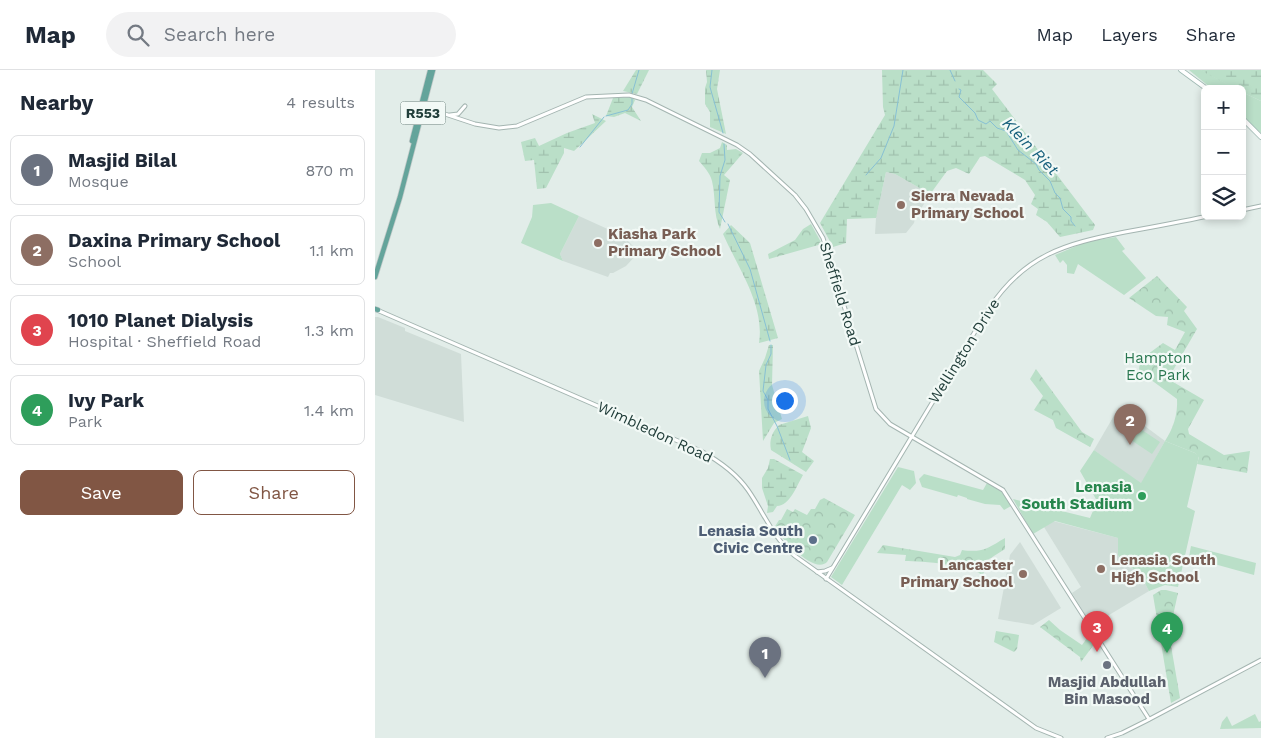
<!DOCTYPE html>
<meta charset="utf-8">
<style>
:root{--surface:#fff;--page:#f2f2f3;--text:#1f2937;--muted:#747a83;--line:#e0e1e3;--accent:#815644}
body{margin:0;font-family:"Work Sans",sans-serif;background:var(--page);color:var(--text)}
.controls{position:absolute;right:15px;top:15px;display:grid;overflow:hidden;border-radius:8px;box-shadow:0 2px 8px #0003}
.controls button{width:45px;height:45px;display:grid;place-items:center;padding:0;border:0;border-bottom:1px solid var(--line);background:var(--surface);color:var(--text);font:25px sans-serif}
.you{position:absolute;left:409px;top:330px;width:18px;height:18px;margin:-12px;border:4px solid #fff;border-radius:50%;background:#1a73e8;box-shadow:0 0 0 8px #1a73e833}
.badge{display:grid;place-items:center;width:32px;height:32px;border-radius:50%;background:var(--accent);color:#fff;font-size:16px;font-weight:700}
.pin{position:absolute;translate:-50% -41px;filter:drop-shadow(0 1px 2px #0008)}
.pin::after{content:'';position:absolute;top:26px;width:18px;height:15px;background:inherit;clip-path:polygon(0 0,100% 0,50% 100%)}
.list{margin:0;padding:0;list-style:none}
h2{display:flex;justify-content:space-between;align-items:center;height:65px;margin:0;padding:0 20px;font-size:21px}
h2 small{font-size:16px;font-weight:400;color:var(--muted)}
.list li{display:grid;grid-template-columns:32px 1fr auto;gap:15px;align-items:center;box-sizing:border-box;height:70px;margin:0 10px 10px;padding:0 10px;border:1px solid var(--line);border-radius:8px}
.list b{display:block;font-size:19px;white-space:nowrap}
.list p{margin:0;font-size:16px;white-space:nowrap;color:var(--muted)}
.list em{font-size:16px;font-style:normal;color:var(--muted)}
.actions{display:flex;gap:10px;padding:15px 20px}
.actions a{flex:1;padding:11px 0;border:1px solid var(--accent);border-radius:8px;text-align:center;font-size:18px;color:var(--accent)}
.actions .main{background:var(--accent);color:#fff}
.icon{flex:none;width:28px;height:28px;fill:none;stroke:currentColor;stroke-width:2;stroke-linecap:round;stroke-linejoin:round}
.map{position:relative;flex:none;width:886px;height:668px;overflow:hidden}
header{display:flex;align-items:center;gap:30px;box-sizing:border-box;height:70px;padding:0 25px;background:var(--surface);border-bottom:1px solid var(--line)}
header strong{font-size:24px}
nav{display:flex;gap:28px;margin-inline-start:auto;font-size:18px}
.search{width:350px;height:45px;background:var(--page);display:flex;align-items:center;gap:12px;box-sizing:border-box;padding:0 18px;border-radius:28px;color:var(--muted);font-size:19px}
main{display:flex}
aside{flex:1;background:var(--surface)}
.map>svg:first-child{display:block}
</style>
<header>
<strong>Map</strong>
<div class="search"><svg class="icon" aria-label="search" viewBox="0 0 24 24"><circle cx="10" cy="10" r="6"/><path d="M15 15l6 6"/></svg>Search here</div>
<nav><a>Map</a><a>Layers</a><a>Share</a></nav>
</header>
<main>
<aside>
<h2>Nearby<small>4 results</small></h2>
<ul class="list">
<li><span class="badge" style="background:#6b7280">1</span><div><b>Masjid Bilal</b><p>Mosque</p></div><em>870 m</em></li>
<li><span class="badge" style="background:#8d6e63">2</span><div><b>Daxina Primary School</b><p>School</p></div><em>1.1 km</em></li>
<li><span class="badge" style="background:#e0444e">3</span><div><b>1010 Planet Dialysis</b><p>Hospital · Sheffield Road</p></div><em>1.3 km</em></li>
<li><span class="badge" style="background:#2e9e5b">4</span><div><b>Ivy Park</b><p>Park</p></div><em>1.4 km</em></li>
</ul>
<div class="actions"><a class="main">Save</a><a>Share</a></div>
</aside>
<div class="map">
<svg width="886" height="668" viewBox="0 0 886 668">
<defs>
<pattern id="wetland-marsh" width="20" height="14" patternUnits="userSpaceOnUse" patternTransform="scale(1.25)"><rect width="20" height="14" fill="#badfc8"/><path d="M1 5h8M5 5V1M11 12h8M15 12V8" fill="none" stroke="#a0c0ad"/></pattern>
<pattern id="park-crowns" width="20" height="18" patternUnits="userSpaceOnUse" patternTransform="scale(1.25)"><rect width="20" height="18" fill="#badfc8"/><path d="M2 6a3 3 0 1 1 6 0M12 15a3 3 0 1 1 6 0" fill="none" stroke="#a0c0ad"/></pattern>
</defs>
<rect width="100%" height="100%" fill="#e2ede9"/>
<!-- built -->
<g fill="#d0ddd8">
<polygon points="511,102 520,104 548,120 549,118 556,123 540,148 539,153 531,163 500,164 501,148"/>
<polygon points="204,146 248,166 263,181 263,183 251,196 238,203 235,203 233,207 188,191 185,184"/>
<polygon points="0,247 3,247 30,258 30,261 86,284 89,352 0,325"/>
<polygon points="744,337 790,371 766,414 719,380"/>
<polygon points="678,451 743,468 743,484 745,490 765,504 774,521 719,554 716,554 697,523 706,517 669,457"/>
<polygon points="645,472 686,538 658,555 623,549 635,485"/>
</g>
<!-- green -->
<g fill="#badfc8">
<polygon points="814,0 826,0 862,19 837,19"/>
<polygon points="867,22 886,31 886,63 867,46"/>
<polygon points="176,133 204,146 185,184 188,191 146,173 157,147 158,135"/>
<polygon points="741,167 750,179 747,181 771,208 749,225 703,194 699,204 692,203 692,195 688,190 685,193 680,185 711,172"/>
<polygon points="764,358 785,372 777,384 756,370"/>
<polygon points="790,371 820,383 824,386 812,437 820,441 803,517 790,515 774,521 765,504 746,490 743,485 743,468 680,451 658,464 638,429 715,448 722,431 705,401 719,380 766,413"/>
<polygon points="523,397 539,401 541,413 535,420 527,415 467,515 456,507"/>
<polygon points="549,404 608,420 612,413 627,422 636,436 629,440 625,435 610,434 592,429 592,428 583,425 582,427 547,417 544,409"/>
<polygon points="816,476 881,493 879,505 814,487"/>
<polygon points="880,644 884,652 886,651 886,661 886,658 845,659 847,652 852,646 857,656"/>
</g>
<!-- wetland -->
<g fill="url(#wetland-marsh)">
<polygon points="261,0 274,0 262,24 248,21"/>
<polygon points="331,0 345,0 342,19 351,64 335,57 335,42 330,34 330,18 332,12"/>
<polygon points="507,0 608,0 622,14 617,19 720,155 718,160 685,167 672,152 661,145 663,139 656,134 660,125 650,110 610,86 605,87 594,104 581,98 572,101 556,123 549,119 548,120 520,104 511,102 501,148 472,149 471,173 458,177 445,153 510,45 508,37"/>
<polygon points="825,0 886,0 886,31 867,22 867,19 861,19"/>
<polygon points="257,27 260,30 257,37 266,51 250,43 239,47 231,46 238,28"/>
<polygon points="217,44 231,51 199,81 189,78 189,83 171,118 162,119 159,90 150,91 146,72 160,68 164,76 192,63 220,53"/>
<path d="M347,72l5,3v5l9,-1 7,4 -19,22 6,5 -10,49c-7,-16 -4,-31 -8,-48 -2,-8 -8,-14 -13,-20l3,-8h8l10,-5z"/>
<path d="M356,155l19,18 28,95 -19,5c6,-38 -21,-75 -36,-109z"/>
<polygon points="394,275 398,275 397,315 407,349 399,353 388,371 384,301 390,288"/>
<path d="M433,346l3,12 -9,24 12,9 -8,11 -35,-22c-2,-10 1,-18 8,-25z"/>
<path d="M395,389h4l29,16c-6,10 -13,31 -26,31l-4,6 -6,1 1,-7 -6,-18v-10l6,-10z"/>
</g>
<!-- park -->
<g fill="url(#park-crowns)">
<polygon points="436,154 447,174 394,189 393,184 420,170 428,159"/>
<path d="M782,206l30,31 -3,4 13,18 -29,50 36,21 -16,29 1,5 35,21 26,-4 -3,22 -50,-9 2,-7 -4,-4 -30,-12c8,-12 13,-27 12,-42l-38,-28 1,-11 23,-17 12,7 10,-18 -18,-7 1,-8 -12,-1 -27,-18z"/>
<polygon points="661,299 707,362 719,369 715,377 681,358 678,350 659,340 668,326 655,309"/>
<path d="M449,428l31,17 -28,47c-13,13 -45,-24 -53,-34l5,-8h2l6,-11 6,3 2,-3 12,6 4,-6h4l5,-9z"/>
<path d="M630,468v11l-19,12 -3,15c-9,-11 -63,-15 -78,-15l1,-6 -29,-2 6,-8 72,12 5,-2 2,-5c21,3 26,-2 43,-12z"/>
<polygon points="786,520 791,520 803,523 794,564 805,628 796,633 778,525"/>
<polygon points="674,550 685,560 707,575 715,564 720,573 706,592 705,587 665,557"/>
<polygon points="621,561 644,565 642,579 639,582 619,572"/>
</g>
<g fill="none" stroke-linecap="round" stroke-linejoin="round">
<!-- stream -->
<g stroke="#87c0d4" stroke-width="1">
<polyline points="337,0 335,17 348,63"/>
<polyline points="575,0 580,11"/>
<polyline points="584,19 586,20 584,27 600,43 603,50 611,54 615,51 622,58 631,61 643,80 661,94 664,100 675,111 680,123 685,128 688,139 696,147 696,151 700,156"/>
<polyline points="257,24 264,0"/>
<polyline points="231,46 253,40 257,34 257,27"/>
<polyline points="349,74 350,90 345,106 344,142 350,152"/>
<polyline points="205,77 229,47"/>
<polyline points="491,105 506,88 519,56 528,0"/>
<polyline points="353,154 375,199 395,271"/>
<polyline points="396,275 396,284 391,295 388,321 393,330 393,339 402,356 415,390"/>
</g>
<defs>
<g id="tertiary">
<polyline points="46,36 100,54 124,58 142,56 211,27 254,25 271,30 362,75 375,84 420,125 431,139 448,168 501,339 515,354 628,420 774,649"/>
<polyline points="75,45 83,44 90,36"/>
<polyline points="867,140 886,136"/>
<path d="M2,240l324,141c18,10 35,22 47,39 16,23 25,48 47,66l241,172 25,10"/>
<polyline points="442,502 450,501 457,498"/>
<path d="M451,509l162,-269c36,-55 76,-66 137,-78 28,-5 55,-10 83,-16"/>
<polyline points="732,668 747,663 771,651 886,590"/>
</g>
<g id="secondary">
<polyline points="806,0 832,19"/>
<polyline points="867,48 886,67"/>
</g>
<g id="primary">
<polyline points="37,71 55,1"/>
<polyline points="0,207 25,127 58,0"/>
<polyline points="0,239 3,240"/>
</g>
</defs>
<!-- tertiary casing -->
<use href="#tertiary" stroke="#a4b5b1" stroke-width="5"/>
<!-- secondary casing -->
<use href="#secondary" stroke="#9fb9b3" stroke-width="5.5"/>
<!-- primary casing -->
<use href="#primary" stroke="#c1c9c8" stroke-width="6"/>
<!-- tertiary -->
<use href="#tertiary" stroke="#fff" stroke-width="3"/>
<!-- secondary -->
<use href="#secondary" stroke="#fff" stroke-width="4"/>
<!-- primary -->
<use href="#primary" stroke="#64a49b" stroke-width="4.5"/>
</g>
<!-- markers -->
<g fill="#8d6e63" stroke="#f2f9f6" stroke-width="2">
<circle cx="526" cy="135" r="5"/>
<circle cx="223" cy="173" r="5"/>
<circle cx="726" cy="499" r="5"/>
<circle cx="648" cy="504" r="5"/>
</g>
<circle fill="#2e9e5b" stroke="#f2f9f6" stroke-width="2" cx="767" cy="426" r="5"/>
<circle fill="#5c6f8a" stroke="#f2f9f6" stroke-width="2" cx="438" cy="470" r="5"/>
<circle fill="#6b7280" stroke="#f2f9f6" stroke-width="2" cx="732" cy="595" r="5"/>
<g text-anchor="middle" stroke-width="4.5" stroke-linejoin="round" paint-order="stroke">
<!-- shield labels -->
<rect fill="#f2f9f6" stroke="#607672" stroke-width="1" x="25.5" y="31.5" width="45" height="23" rx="4"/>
<g font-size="14" font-weight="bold" fill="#213e3a">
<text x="48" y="48">R553</text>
</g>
<!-- education labels -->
<g font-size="15" font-weight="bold" fill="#785e54" stroke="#f2f9f6" text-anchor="start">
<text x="536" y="131">Sierra Nevada<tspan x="536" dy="17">Primary School</tspan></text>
<text x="233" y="169">Kiasha Park<tspan x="233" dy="17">Primary School</tspan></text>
<text x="736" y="495">Lenasia South<tspan x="736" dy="17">High School</tspan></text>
<text x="638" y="500" text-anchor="end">Lancaster<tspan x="638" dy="17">Primary School</tspan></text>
</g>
<!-- street labels -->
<g font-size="15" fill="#213e3a" stroke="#f2f9f6">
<text transform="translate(465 224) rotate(73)" y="5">Sheffield Road</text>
<text transform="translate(589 281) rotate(-58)" y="5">Wellington Drive</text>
<text transform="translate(280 362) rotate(25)" y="5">Wimbledon Road</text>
</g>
<!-- park labels -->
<g font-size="15" fill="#297750" stroke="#f2f9f6">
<text x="783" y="293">Hampton<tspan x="783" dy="17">Eco Park</tspan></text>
</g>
<!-- leisure labels -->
<g font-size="15" font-weight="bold" fill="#27864d" stroke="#f2f9f6" text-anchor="end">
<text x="757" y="422">Lenasia<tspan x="757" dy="17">South Stadium</tspan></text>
</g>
<!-- service labels -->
<g font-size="15" font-weight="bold" fill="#4e5e75" stroke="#f2f9f6" text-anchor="end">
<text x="428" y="466">Lenasia South<tspan x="428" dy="17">Civic Centre</tspan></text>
</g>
<!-- worship labels -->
<g font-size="15" font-weight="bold" fill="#5b616d" stroke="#f2f9f6">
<text x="732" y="617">Masjid Abdullah<tspan x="732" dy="17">Bin Masood</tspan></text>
</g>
<!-- water labels -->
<g font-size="16" font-style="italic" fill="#18617d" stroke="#f2f9f6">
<text transform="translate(656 76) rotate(46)" y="6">Klein Riet</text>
</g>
</g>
</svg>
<div class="controls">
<button>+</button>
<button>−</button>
<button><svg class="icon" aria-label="layers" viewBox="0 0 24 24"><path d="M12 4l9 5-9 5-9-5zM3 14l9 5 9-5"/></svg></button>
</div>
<div class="you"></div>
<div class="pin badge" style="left:390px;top:608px;background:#6b7280">1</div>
<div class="pin badge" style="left:755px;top:375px;background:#8d6e63">2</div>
<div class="pin badge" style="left:722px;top:582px;background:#e0444e">3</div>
<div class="pin badge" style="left:792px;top:583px;background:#2e9e5b">4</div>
</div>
</main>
